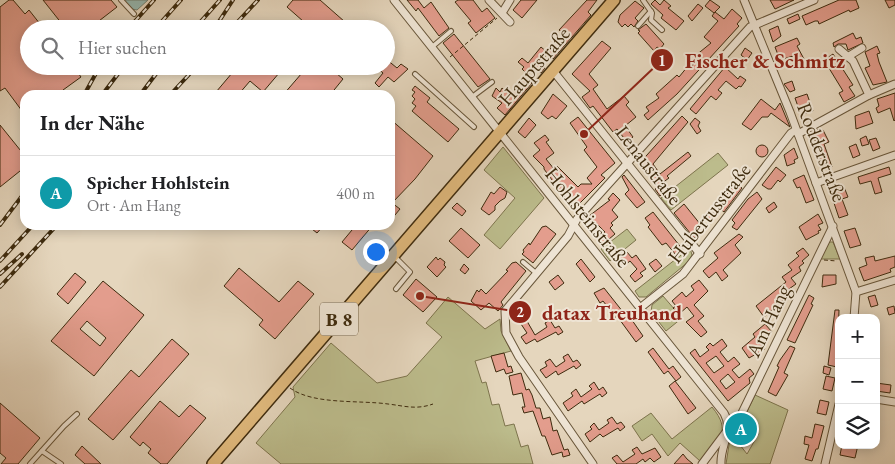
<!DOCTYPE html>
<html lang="de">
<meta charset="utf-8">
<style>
:root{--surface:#fff;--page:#f6f6f6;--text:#202124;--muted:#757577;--line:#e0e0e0;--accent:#8f2418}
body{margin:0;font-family:"EB Garamond",serif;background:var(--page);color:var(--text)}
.controls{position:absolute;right:15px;bottom:15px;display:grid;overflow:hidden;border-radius:10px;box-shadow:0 2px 12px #0003}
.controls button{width:45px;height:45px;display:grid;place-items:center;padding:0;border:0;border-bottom:1px solid var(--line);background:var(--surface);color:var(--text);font:25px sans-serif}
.you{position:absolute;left:375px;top:251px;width:18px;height:18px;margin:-12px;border:4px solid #fff;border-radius:50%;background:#1a73e8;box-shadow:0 0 0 8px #1a73e833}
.badge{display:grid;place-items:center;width:32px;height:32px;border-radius:50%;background:var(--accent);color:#fff;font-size:16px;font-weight:700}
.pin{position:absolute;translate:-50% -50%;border:2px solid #fff;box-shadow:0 1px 5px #0006}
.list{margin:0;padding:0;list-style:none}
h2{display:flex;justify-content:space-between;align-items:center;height:65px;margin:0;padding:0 20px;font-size:21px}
h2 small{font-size:16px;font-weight:400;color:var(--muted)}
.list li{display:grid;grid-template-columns:32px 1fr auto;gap:15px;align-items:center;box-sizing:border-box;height:75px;padding:0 20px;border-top:1px solid var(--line)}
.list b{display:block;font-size:19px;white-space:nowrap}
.list p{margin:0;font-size:16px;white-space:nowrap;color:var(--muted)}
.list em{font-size:16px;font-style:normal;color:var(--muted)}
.icon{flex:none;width:28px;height:28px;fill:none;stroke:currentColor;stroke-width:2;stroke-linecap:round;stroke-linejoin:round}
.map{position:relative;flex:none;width:895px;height:464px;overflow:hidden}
.search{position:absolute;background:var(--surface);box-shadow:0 2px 12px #0003;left:20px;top:20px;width:375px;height:55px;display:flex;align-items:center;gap:12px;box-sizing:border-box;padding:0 18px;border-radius:28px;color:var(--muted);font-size:19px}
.panel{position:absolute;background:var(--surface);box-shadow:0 2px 12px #0003;left:20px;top:90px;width:375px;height:140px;border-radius:15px}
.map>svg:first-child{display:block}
</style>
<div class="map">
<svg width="895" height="464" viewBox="0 0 895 464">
<rect width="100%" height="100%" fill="#e5d6bd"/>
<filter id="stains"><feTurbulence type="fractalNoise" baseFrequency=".004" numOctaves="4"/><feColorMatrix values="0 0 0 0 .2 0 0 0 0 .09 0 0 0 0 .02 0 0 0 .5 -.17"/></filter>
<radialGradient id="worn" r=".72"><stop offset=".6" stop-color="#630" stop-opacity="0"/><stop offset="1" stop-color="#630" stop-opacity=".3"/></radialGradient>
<!-- green -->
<g fill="#bcbc8c" stroke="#7d744d">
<polygon points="503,147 544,198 500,249 484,235 515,198 484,170"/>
<polygon points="718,153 728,165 671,210 661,198"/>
<polygon points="627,229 636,240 610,261 601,249"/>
<polygon points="829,242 833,242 840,259 820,259"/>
<polygon points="690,248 692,255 688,262 646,297 639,297 635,291"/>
<polygon points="663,296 682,318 666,331 651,312 652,305"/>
<polygon points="448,297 485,329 500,319 501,331 511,351 475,361 482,383 486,382 492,405 499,404 505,426 514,424 521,447 528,445 533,464 281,464 256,443 295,397 293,387 331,343 377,383 407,376 442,337 426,323"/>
<polygon points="755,395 788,410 770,464 726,464 729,445 733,436 747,454 759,433 742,422"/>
<path d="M712,407c20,24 8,35 -12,54l-20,-18 -12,13 -16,-22 -10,7 -10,-15 19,-13 21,26z"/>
</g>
<!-- water -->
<polygon fill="#96b9b2" stroke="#738070" points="123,0 148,0 137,10 132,9"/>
<!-- building -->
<g fill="#e39d8d" stroke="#3e2b0e" fill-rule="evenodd">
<polygon points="9,0 13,0 25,14 29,10 44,29 29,29 29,66 73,66 81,77 63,90 63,95 25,95 25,115 5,88 0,91 0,7"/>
<polygon points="43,0 111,0 117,7 95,24 99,29 66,29"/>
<polygon points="293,0 320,0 353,29 312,29 287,7"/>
<polygon points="407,0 418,0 424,8 431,2 449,28 439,36 418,8 416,11"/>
<polygon points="458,0 473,0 482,12 487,8 495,18 476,33 468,23 471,21 455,2"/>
<polygon points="521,0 537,0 522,18 513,10"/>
<polygon points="587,0 597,0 588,12 591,15 553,59 547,54 539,64 545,68 541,73 534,68 528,75 522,69 524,67 518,62 522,58 528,63 541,47 548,53 563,33 559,30"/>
<polygon points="655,0 660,5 664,0 671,6 668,8 684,21 676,30 661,18 663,15 651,4"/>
<polygon points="710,0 720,7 714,13 705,6"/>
<polygon points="770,0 794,0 775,9"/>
<polygon points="839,0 856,0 859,8 850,12 849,10 819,24 818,21 815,21 806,25 802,16"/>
<polygon points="885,0 895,0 895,5 889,8"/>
<polygon points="635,1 644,8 635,18 638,21 634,27 631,24 628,27 625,24 622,27 618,22 620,15"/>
<polygon points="698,4 703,8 692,21 688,16"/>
<polygon points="732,9 742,18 737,24 739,26 677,94 648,120 644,115 649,111 646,107 659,98 656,94 677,75 679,77 688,66 690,68 698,59 695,56 711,43 704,37 718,21 712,16 715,12 724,19"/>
<polygon points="798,14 800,19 789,24 787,19"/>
<polygon points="277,21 285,29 270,29"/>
<polygon points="646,24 664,44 660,49 657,47 654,51 638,33 640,31 638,30"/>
<polygon points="778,26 781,36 773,42 769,30"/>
<polygon points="853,33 856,39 861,37 863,43 848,50 846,44 838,44 834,47 833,43"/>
<polygon points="454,34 490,79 478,87 443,43"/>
<polygon points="797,38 800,44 797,46 804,59 796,62 793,56 780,60 775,47"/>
<polygon points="602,41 611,48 589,74 598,85 593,89 607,109 624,96 629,102 626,105 636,117 625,126 633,137 627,142 617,129 613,132 593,106 590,108 582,97 590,91 572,74"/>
<polygon points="877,46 880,53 877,54 879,62 887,82 873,85 865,68 870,66 865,52"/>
<polygon points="745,48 752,53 747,60 741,55"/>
<polygon points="833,54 853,85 849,87 855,96 844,102 839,93 843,91 824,60"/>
<polygon points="386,59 397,68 401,64 408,69 394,82 388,77 379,87 375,83 383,73 375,66 386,66"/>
<polygon points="238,66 285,66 263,92 250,81 238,95 219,95 216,92"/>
<polygon points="308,66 328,66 343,79 330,95 283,95"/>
<polygon points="725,67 738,79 740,76 746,80 741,87 739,86 736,89 726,81 718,90 722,93 716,100 711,96 696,114 690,109"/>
<polygon points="526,77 532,83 505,115 497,108 502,103 492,96 496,88 500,92 502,88 510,95"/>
<polygon points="792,81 795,90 790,92 784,84"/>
<polygon points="415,86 430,98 427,102 459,129 448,142 412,111 416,106 412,103 415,99 412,96 415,92 412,90"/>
<polygon points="895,93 895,120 894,121 890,108 878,113 876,108 879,106 877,99"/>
<polygon points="553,94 567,106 556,119 552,116 548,119 541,113"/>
<polygon points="807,94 813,111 801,115 795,98"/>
<polygon points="761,99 775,110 780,103 790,127 771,113 768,117 762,117 751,130 742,124"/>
<polygon points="869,111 873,123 856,129 855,116"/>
<polygon points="682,116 688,122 653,164 660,174 688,152 691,156 667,176 669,178 658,186 647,171 638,165"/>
<polygon points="578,117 615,163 601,175 605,178 575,208 550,181 552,180 544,169 544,167 533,156 540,150 534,143 545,135 549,140 546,142 554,153 546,159 554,169 557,166 578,187 581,184 592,184 587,178 597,167 584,150 587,147 570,123"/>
<polygon points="529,118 536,125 525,138 518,132"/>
<polygon points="695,118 700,122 698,126 701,131 697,134 690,124"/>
<polygon points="390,119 433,156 415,179 392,203 400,209 390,221"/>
<polygon points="0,125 25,156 25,167 0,187"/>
<polygon points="818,129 819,132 823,130 829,142 824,144 832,167 826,169 818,155 820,154 813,135"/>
<polygon points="866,136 869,144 862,146 860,139"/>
<polygon points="876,138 880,148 873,151 869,140"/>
<polygon points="856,144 860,155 853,158 849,147"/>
<circle cx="762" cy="151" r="6"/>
<polygon points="794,148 798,158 794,160 795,163 787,166 784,155"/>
<polygon points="776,167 786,175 780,182 778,180 771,189 768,189 762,185"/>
<polygon points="889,167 891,174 878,178 882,192 875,194 871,181 860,184 858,177"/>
<polygon points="742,172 746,177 738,183 733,179"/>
<polygon points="624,175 645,202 637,208 625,194 629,190 622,177"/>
<polygon points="804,175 814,200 806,203 800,187 797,188 793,180"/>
<polygon points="735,183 742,188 724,212 718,207"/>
<polygon points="662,184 667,190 660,196 655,189"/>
<polygon points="839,184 841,188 844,187 848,197 842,199 848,215 839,218 829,188"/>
<polygon points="500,187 507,192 505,198 500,201 495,206 495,210 489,215 481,209 491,192 494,194"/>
<polygon points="757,192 762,199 737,230 732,227 735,223 732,220 748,199"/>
<polygon points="613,193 620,200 612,210 618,217 611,223 613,225 610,228 615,234 602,245 597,238 605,232 589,216 610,200 608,199"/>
<polygon points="774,202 777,207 769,213 766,208"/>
<polygon points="457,203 466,211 462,216 452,208"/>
<polygon points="684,204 705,230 694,238 674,213"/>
<polygon points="710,210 715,214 710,221 705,218"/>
<polygon points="653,212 683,250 676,255 666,243 662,245 648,227 650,225 645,218"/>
<polygon points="818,214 823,223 818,225 821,230 818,231 819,233 806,240 799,227"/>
<polygon points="307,225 324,225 317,233"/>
<polygon points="346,225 373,225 352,250 342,242 352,230"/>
<polygon points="546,226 556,234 533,263 522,254 524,252 523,250 529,243 530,245 542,227"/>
<polygon points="461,228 480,245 468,258 449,241"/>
<polygon points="855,228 861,245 850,248 844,231"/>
<polygon points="739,234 743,237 735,245 741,253 723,270 728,276 722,281 716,272 709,278 703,271 718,258 714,253"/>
<polygon points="803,248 809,255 802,261 804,263 799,267 801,271 791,278 796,284 789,289 792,292 764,317 756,306 786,282 782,277 792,270 788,265 799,256 796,253"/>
<polygon points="627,252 632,258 636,255 646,269 640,273 643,276 635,282 630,276 637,269 630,261 621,268 616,260"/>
<polygon points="874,256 875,261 895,256 895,267 890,269 891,272 864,281 859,268 867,265 865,258"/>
<polygon points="436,257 438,260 440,258 445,262 444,265 446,267 437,277 427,267"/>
<polygon points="581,259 595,277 590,282 576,264"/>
<polygon points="656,259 662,266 655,272 649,264"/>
<polygon points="516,262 526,271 501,302 503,305 498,311 489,303 481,310 471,301 477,290 479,292 481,289 486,294 508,271 506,270 512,263"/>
<polygon points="464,264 469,269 465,274 460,270"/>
<polygon points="239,268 279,302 298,281 314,294 275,339 259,325 263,320 224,286"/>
<polygon points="75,273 86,282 68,304 57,294"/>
<polygon points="558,275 564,283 555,290 549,282"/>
<polygon points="823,275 836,275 836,284 822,287"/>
<polygon points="416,279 437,297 423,312 403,295"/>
<polygon points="699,280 708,291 694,305 704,316 698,321 707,332 701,337 686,322 694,316 687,307 679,314 673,308 676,306 672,301 682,292 686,297 694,290 691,286"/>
<path d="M103,281l41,34 -50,61 -43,-35zM87,321l19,17 -6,8 -20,-17z"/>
<polygon points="604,288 623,312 625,310 643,336 636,342 617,316 613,319 609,313 611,311 603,301 600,303 594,293"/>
<polygon points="809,295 814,298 811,304 813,305 795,343 787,340"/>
<polygon points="875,295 878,305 871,307 868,297"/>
<polygon points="894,306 895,313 889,315 887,308"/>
<polygon points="520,309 535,335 547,327 545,323 550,320 555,328 559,326 563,332 558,335 556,332 537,342 535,339 526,344 521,337 527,333 519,321 516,323 513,317 515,315 514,313"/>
<polygon points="835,310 839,310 837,367 828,365"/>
<polygon points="765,324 772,332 759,342 765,349 749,358 742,348 755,337 753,334"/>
<polygon points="172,339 189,354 113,440 88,419 131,370 139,377"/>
<path d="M722,339l5,7 -7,6 8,10 6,-5 6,7 -8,6 7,8 11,-9 4,5 -5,4 1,5 -22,18 -38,-48 5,-4 5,8 9,-7 -3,-3 4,-4 3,3zM716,356l8,10 -10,7 -8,-10zM728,374l7,8 -9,7 -6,-8z"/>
<polygon points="790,346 795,348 784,373 788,375 776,396 768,392 779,367 777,366 780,360"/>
<polygon points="653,348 669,369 673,366 681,377 676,381 668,371 664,374 648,352"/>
<polygon points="504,353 508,367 511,366 513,372 506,374 504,369 496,372 491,356"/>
<polygon points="568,354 573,362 577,360 581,365 576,369 574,366 558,375 556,371 546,378 540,370 547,366 545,362 550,359 556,367 565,361 563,357"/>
<polygon points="824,366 831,368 829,375 823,373"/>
<polygon points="521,373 526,390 529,389 532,395 536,408 540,408 543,419 550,417 553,431 557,430 564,450 568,449 570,455 563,457 562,452 552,455 545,436 542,436 533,411 524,413 522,407 525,407 522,393 513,395 509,376"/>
<polygon points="826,376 835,378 832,391 823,389"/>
<polygon points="675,381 696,408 688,414 669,386"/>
<polygon points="594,382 599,390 603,387 607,393 602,397 600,394 584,404 582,401 568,411 563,403 573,396 571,393 576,389 581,397 592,389 589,386"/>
<polygon points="876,383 891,385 890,393 876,391"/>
<polygon points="820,400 829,402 826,415 817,413"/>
<polygon points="160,401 179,417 190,405 206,418 167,464 161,464 148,453 151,449 143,442 140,446 130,437"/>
<polygon points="0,403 40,438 18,464 1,464 6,458 0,453"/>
<polygon points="612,417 617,424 621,422 625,427 620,431 618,428 603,437 600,434 590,442 585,434 592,429 590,427 594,423 599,430 609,423 607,420"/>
<polygon points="815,424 824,426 818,449 816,449 812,461 805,459 809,445 804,444 805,436 812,438"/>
<polygon points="842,445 858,445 855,458 840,455"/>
<polygon points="82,446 101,464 85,464 75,455"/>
<polygon points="637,447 642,454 655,448 661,457 654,462 650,458 645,462 643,459 636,464 617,464 612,458 617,455 623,462 635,454 632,450"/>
<polygon points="683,454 687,459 693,464 674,464"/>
</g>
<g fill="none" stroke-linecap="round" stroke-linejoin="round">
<defs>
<g id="lane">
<polyline points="121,0 134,14"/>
<polyline points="643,0 652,13 651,20 662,30"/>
<polyline points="638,26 651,11"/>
<polyline points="432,47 451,31"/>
<polyline points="415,74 474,127"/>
<polyline points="472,97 492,82"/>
<polyline points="394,256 410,272 396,289"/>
<polyline points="523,262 536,273"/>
<polyline points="42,451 61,464"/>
<polyline points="30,464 64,426 77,414"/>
</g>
<g id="street">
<path d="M394,0l330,413c10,18 -4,32 -3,51"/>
<polyline points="489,0 510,22"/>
<polyline points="744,0 790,112 856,292 854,318"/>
<polyline points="502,13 510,0"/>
<polyline points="849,56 862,48"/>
<polyline points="554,72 700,254"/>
<polyline points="869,95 895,84"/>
<polyline points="798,134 869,95 853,61 839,49"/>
<polyline points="816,183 895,155"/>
<polyline points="856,292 895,280"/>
<polyline points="640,308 683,274 791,133 796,130"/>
<polyline points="876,399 895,402"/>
<polyline points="593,464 519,357 506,333 505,311 568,236 577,219 750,27 814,0"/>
<polyline points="702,464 729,428 739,419 833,226"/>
<polyline points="825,464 839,404"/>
</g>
<polyline id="primary" points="213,464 614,0"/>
</defs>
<!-- lane casing -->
<use href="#lane" stroke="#68563a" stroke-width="6"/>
<!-- street casing -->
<use href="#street" stroke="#68563a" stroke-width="9"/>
<!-- primary casing -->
<use href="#primary" stroke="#3e2b0e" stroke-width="14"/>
<!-- path -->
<g stroke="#3e2b0e" stroke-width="1" stroke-dasharray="4 2.5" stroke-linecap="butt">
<polyline points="450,57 497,18"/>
<polyline points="824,260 837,261"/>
<path d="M290,388c23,17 70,12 98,16 17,2 28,6 45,0"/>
</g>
<!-- lane -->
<use href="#lane" stroke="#eee4d4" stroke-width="4"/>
<!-- street -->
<use href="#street" stroke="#eee4d4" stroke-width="7"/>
<!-- primary -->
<use href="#primary" stroke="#e2bb7e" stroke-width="11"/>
<defs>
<g id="rail">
<polyline points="128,29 154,0"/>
<polyline points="155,29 181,0"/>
<polyline points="194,29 220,0"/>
<polyline points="214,29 233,0"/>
<polyline points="231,29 258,0"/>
<polyline points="84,95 100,66"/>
<polyline points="102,95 124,66"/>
<polyline points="140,95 162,66"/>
<polyline points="170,95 197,66"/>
<polyline points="0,225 25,192"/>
<polyline points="0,261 33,225"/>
<polyline points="0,274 22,254"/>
<polyline points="0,287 57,225"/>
</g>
</defs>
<!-- rail casing -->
<use href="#rail" stroke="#3e2b0e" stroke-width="4"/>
<!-- rail -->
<use href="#rail" stroke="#eee4d4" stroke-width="2" stroke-dasharray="5.5" stroke-linecap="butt"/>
</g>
<g text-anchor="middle" stroke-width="4" stroke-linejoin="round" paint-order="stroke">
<!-- shield labels -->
<rect fill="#eee4d4" stroke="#736249" stroke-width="1" x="320" y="302.5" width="38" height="33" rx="4"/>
<g font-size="19" font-weight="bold" fill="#3e2b0e">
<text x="339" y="326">B 8</text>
</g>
<!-- street labels -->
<g font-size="20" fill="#3e2b0e" stroke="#eee4d4">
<text transform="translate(534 66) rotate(-49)" y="7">Hauptstraße</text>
<text transform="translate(822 152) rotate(69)" y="7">Rodderstraße</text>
<text transform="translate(649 165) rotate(52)" y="7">Lenaustraße</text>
<text transform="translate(709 213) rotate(-52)" y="7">Hubertusstraße</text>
<text transform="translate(588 217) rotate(51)" y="7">Hohlsteinstraße</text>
<text transform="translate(768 321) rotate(-65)" y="7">Am Hang</text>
</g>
</g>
<!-- callouts -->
<path fill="none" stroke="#8f2418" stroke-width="2" d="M584 134L662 60M420 296L520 312"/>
<g fill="#8f2418" stroke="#eee4d4" stroke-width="2">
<circle cx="584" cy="134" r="5"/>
<circle cx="420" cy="296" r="5"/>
<circle cx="662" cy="60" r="12"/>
<circle cx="520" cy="312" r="12"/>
</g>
<g font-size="15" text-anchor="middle" font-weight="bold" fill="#fff">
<text x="662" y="66">1</text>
<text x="520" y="317">2</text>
</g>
<g font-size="21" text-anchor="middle" font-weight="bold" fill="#8f2418" stroke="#eee4d4" stroke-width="4" stroke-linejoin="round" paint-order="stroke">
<text x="765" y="68">Fischer &amp; Schmitz</text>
<text x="612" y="320">datax Treuhand</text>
</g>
<rect width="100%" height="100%" filter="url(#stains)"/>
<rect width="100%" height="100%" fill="url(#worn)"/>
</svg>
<div class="controls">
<button>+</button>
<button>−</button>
<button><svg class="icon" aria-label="layers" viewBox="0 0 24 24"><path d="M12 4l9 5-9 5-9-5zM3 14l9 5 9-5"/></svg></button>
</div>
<div class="you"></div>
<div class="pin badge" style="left:741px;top:429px;background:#0f9aa8">A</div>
<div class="search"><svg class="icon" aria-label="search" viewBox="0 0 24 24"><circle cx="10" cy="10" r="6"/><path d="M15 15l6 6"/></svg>Hier suchen</div>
<section class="panel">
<h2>In der Nähe<small></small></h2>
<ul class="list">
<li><span class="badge" style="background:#0f9aa8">A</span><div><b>Spicher Hohlstein</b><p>Ort · Am Hang</p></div><em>400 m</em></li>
</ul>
</section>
</div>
